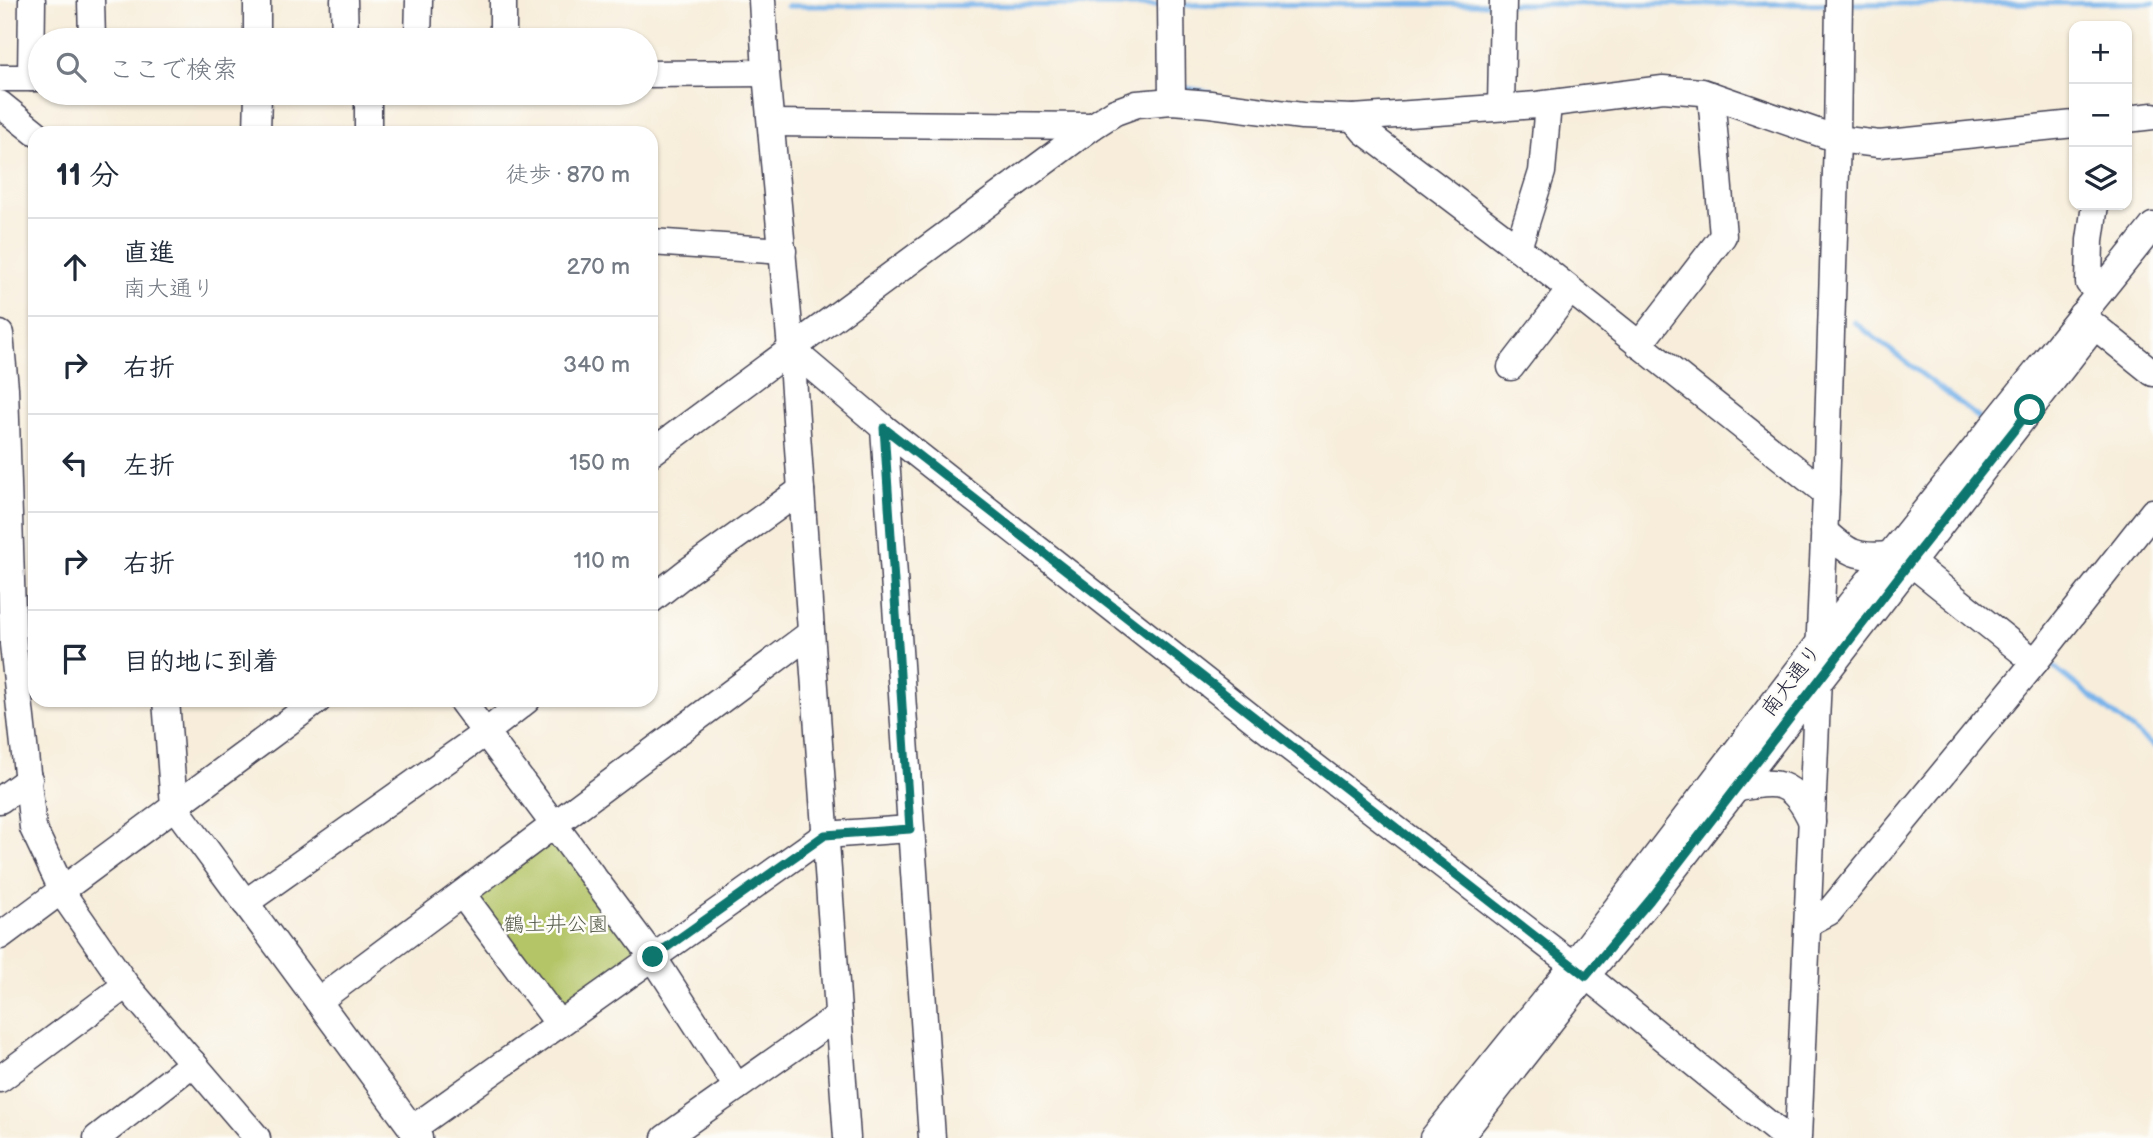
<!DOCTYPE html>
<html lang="ja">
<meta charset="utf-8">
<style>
:root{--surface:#fff;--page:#f2f2f3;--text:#1f2937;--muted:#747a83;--line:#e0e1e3}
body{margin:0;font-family:"Balsamiq Sans","Klee One",sans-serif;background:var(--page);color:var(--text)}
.controls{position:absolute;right:21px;top:21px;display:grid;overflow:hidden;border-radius:14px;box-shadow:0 2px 5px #0004}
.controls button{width:63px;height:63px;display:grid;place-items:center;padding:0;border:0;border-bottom:2px solid var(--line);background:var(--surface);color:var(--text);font:35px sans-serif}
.stop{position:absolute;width:21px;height:21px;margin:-16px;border:5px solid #0f766e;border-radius:50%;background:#fff}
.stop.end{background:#0f766e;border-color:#fff;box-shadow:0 2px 7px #0008}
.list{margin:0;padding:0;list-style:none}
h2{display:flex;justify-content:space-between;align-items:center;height:91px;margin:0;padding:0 28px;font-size:30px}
h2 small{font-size:23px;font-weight:400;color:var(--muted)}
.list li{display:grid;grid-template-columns:46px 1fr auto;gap:21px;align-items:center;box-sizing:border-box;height:98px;padding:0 28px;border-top:2px solid var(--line)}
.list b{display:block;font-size:26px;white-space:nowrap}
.list p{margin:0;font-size:23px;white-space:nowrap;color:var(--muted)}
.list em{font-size:23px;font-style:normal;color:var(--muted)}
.icon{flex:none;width:38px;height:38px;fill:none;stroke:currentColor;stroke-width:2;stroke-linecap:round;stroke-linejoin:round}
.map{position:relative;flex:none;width:2153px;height:1138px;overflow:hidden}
.search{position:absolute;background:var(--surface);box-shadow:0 2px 5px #0004;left:28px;top:28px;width:630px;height:77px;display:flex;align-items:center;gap:18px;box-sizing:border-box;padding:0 24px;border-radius:38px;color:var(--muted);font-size:26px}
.panel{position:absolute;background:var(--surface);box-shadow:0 2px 5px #0004;left:28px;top:126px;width:630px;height:581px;border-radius:21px}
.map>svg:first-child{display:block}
</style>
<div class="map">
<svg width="2153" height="1138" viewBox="0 0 2153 1138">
<rect width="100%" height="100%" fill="#fdfcf7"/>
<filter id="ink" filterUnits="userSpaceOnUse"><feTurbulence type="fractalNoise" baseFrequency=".0143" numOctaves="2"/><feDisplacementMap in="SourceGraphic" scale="14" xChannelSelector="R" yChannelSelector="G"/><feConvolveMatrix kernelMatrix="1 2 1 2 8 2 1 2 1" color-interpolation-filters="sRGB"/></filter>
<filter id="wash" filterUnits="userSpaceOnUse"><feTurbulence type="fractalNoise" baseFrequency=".00686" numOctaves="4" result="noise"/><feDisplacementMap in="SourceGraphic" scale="28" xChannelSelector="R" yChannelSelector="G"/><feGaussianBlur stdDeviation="1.57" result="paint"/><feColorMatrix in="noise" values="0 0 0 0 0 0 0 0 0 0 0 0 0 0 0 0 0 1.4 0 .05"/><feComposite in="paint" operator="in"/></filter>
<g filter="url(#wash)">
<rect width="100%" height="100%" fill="#f7edda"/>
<!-- green -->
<polygon fill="#b4c568" stroke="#6b7452" stroke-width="2" points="553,834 642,953 558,1014 470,895"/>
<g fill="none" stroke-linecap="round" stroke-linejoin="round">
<!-- stream -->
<g stroke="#78b3ea" stroke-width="5">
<polyline points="1511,4 1830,4"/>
<polyline points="1847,4 2153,3"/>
<polyline points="1178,5 1494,4"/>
<polyline points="787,6 1165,5"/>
<polyline points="1181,84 1181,87 1210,92"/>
<polyline points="1854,322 1979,418"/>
<polyline points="2050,664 2153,746"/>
</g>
</g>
</g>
<g filter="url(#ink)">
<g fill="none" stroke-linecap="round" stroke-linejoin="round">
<defs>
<g id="minor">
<polyline points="91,0 92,40"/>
<polyline points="257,0 257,40"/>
<polyline points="344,0 345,40"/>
<polyline points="503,0 503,40"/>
<polyline points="762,0 766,73 791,349 847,1138"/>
<polyline points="1171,0 1172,101"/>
<polyline points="418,40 419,0"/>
<polyline points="646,74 766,73"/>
<polyline points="0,78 40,78"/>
<polyline points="31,78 32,0"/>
<polyline points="368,93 368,133"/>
<polyline points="0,104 36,133"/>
<polyline points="1501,107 1503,0"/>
<polyline points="1353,118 1365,132 1518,248 1826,493"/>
<polyline points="2127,119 2153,116"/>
<polyline points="771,123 1093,126"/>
<polyline points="257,133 258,93"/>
<polyline points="2095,205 2090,240 2089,283 2099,293"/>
<polyline points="651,242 783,251"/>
<polyline points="1518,248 1542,172 1548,104"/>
<polyline points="2081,315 2153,373"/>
<polyline points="0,334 5,388 13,644 33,828 67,900 126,985"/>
<polyline points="1639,345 1723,236 1711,95"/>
<polyline points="791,349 884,428 1271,733 1573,965 1786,1138"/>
<polyline points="1511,367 1570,290"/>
<polyline points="884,428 932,1138"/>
<polyline points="651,453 1093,126 1115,112 1137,104 1172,101 1210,104 1302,116 1353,118 1537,105 1663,89 1702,92 1837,139 1879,144 2074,124"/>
<path d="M1824,531c24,22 32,27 65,24"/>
<polyline points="1910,562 2035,662"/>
<polyline points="651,600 688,571 801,490"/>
<polyline points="166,700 174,806 419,1138"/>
<polyline points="461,700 653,957 737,1087"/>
<path d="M1735,789c42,-10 58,-9 77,33"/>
<polyline points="0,800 29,779"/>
<polyline points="462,894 559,1024"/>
<polyline points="245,903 485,733 527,700"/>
<polyline points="1808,923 1829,912 2035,662 2153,512"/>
<polyline points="0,936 318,700"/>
<polyline points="318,1001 811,633"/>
<polyline points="0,1079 126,985 257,1138"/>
<polyline points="412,1129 825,835 910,829"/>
<polyline points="97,1138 193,1063"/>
<polyline points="665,1138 838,1016"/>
<polyline points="1433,1138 1573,965 1819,643 2153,226"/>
<polyline points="1459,1138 1586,976 1650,900 2090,332"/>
<polyline points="1798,1138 1826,493 1837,139 1839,0"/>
</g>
</defs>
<!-- minor casing -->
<use href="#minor" stroke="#424053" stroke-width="29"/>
<!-- minor -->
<use href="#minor" stroke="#fff" stroke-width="26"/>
</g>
</g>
<g fill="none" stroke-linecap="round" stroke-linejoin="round" filter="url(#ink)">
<!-- route -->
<polyline stroke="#0f766e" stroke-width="9" points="653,957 825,835 910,829 884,428 1586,976 1650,900 1910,562 2030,410"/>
</g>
<g text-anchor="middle" stroke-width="5" stroke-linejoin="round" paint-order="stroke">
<!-- street labels -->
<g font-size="21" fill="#22223b" stroke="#fdfcf7">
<text transform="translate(1791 680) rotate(-53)" y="7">南大通り</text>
</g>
<!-- park labels -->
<g font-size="21" fill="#555b4b" stroke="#fdfcf7">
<text x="556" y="931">鶴土井公園</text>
</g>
</g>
</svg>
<div class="controls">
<button>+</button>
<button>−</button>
<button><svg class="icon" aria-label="layers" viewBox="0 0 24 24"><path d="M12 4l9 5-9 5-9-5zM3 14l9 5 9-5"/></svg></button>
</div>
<div class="stop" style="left:2030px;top:410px"></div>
<div class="stop end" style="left:653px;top:957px"></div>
<div class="search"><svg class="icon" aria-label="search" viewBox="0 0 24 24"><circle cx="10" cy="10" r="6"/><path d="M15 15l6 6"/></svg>ここで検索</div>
<section class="panel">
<h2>11 分<small>徒歩 · 870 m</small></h2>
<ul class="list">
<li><svg class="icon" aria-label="ahead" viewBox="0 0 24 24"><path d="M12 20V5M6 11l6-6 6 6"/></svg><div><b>直進</b><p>南大通り</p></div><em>270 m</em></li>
<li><svg class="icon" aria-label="right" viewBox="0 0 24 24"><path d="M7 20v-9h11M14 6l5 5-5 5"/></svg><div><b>右折</b></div><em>340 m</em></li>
<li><svg class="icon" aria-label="left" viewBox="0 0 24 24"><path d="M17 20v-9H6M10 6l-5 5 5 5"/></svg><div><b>左折</b></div><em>150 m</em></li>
<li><svg class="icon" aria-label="right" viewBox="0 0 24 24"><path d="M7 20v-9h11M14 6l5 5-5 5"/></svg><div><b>右折</b></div><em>110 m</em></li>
<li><svg class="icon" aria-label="arrive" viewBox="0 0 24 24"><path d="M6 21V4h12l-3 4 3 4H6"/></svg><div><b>目的地に到着</b></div></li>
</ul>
</section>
</div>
